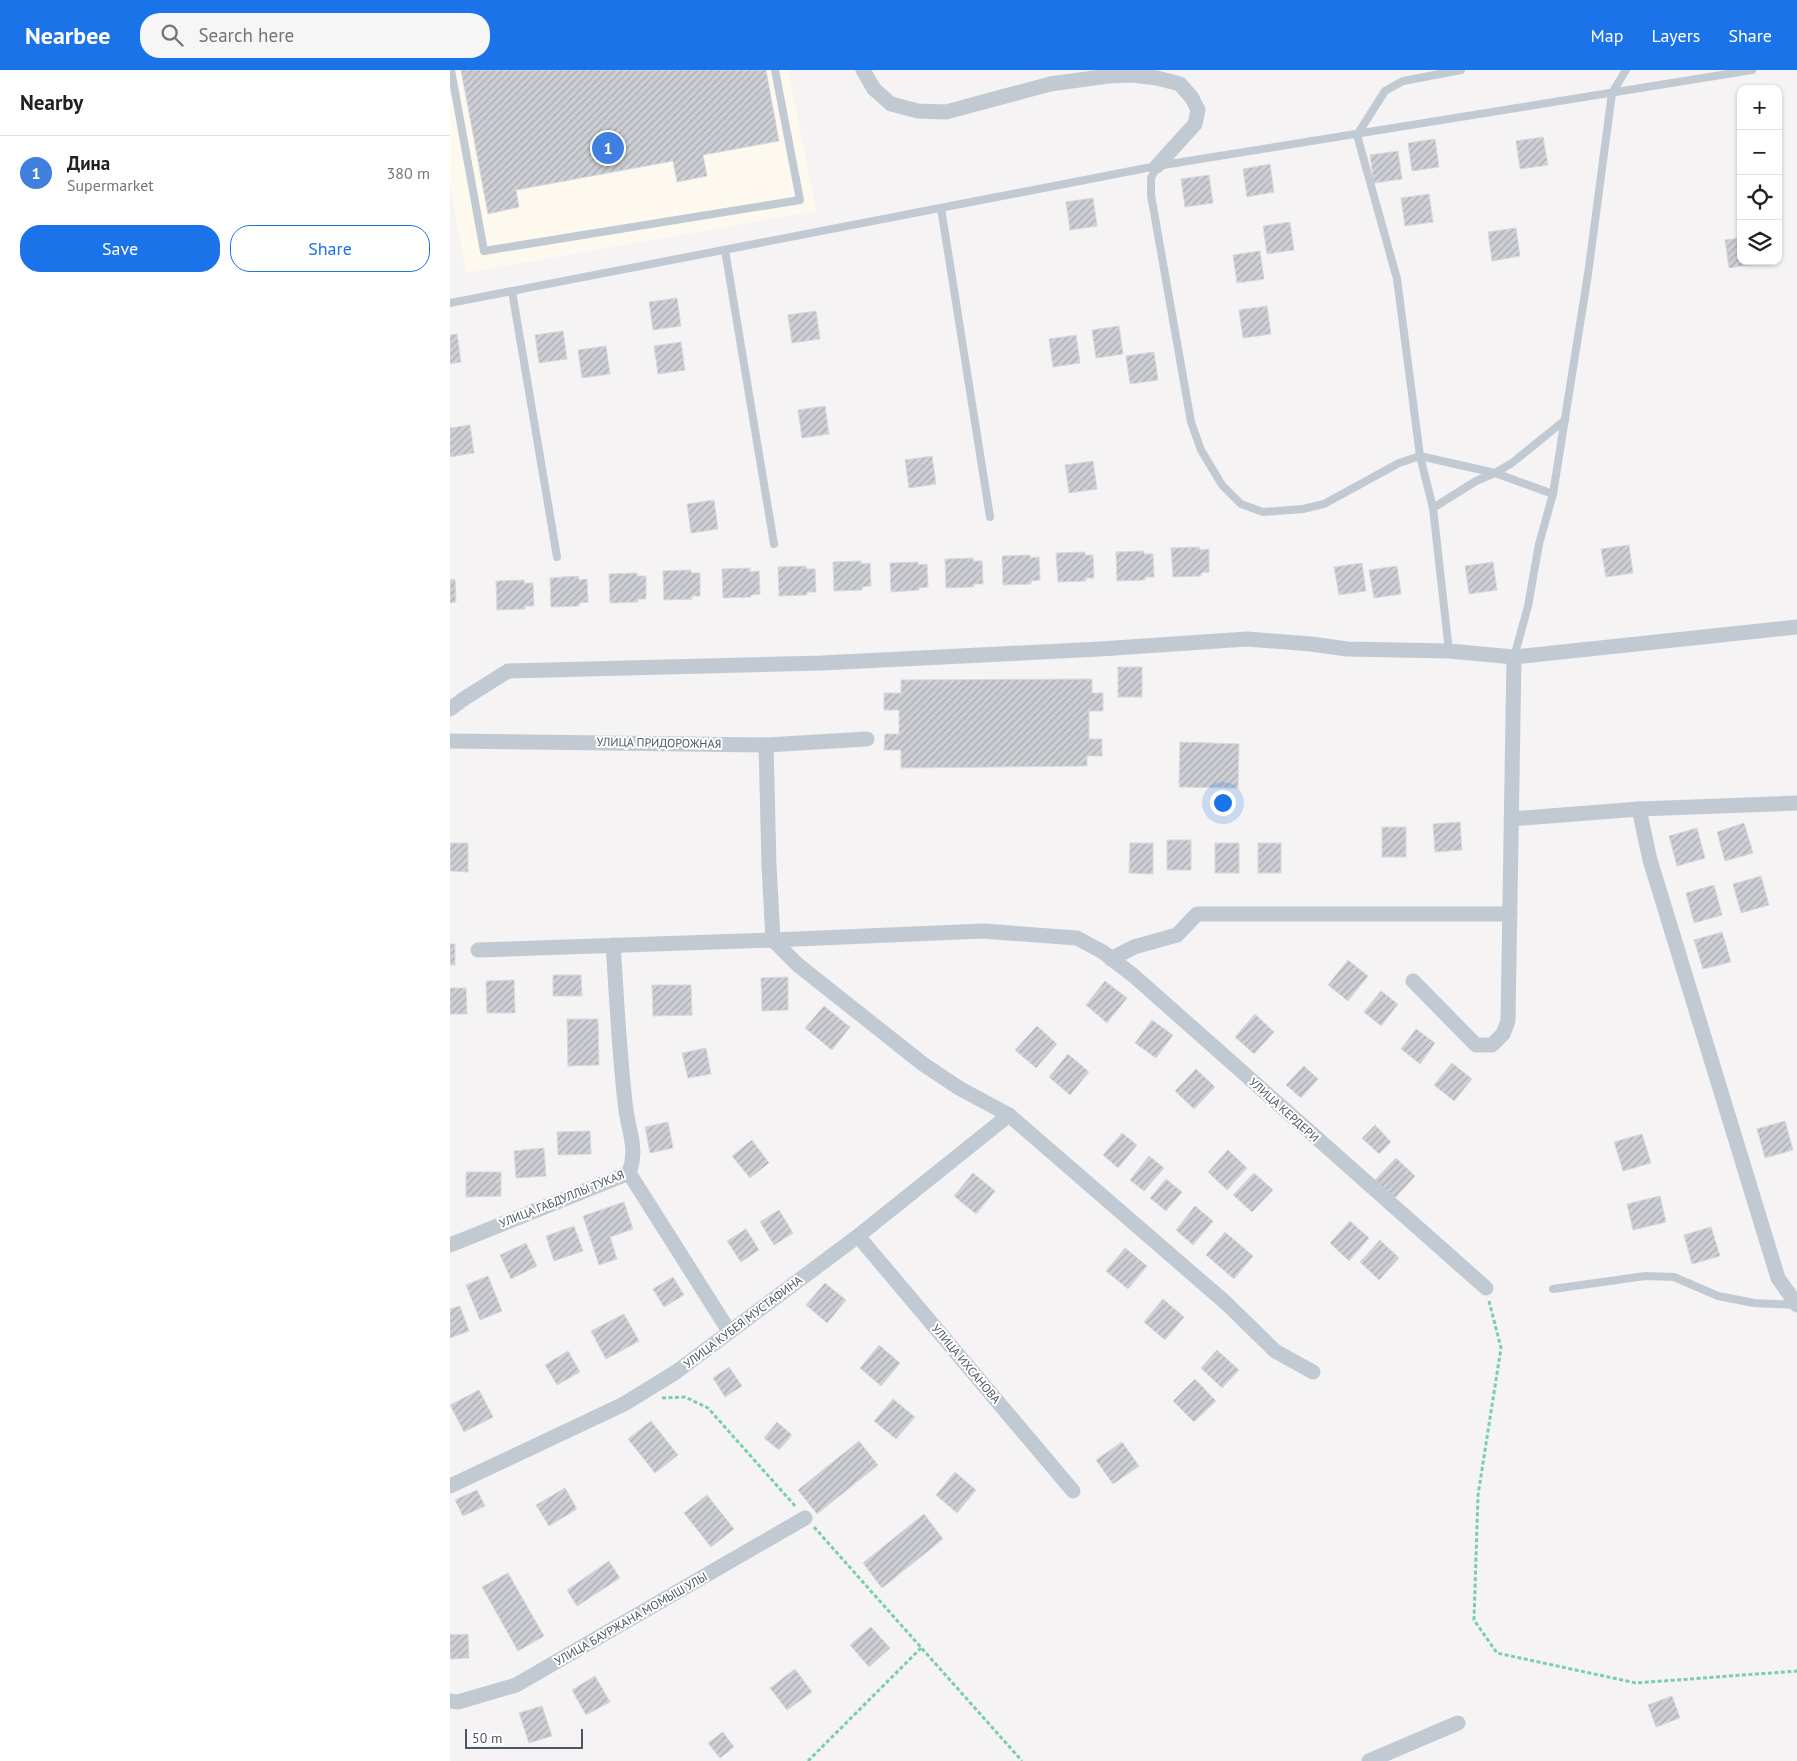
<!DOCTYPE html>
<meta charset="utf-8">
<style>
:root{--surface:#fff;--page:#f6f6f6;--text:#202124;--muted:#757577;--line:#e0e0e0;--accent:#1a73e8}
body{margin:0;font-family:"PT Sans",sans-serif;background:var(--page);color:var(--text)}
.controls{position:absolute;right:15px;top:15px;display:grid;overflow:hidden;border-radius:10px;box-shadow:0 1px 4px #0004}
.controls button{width:45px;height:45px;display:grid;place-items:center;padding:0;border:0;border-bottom:1px solid var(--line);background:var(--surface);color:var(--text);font:25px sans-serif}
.scale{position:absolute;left:15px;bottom:12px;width:118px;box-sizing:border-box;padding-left:5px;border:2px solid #4a5661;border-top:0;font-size:14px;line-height:18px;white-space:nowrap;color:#4a5661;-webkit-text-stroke:4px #fff;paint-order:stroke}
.you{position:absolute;left:772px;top:732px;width:18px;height:18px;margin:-12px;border:4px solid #fff;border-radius:50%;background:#1a73e8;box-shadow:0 0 0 8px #1a73e833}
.badge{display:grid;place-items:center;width:32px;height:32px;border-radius:50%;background:var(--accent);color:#fff;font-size:16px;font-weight:700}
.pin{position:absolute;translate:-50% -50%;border:2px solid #fff;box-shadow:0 1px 5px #0006}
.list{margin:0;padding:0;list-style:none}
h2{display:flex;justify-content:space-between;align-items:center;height:65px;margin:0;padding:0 20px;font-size:21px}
h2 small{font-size:16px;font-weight:400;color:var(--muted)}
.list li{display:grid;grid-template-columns:32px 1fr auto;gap:15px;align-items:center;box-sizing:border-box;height:75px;padding:0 20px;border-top:1px solid var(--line)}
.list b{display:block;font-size:19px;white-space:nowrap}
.list p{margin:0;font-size:16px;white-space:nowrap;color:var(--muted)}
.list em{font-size:16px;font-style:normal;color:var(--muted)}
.actions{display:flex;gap:10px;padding:15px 20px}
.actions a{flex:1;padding:11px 0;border:1px solid var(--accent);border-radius:20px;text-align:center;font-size:18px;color:var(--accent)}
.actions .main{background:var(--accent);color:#fff}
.icon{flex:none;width:28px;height:28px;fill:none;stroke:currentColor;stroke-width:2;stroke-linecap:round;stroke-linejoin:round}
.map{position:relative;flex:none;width:1347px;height:1691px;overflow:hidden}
header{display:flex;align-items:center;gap:30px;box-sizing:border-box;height:70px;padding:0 25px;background:var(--accent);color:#fff}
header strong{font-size:24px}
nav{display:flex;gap:28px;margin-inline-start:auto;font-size:18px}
.search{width:350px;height:45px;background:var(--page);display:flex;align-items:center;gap:12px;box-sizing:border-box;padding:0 18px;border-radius:20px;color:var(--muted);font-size:19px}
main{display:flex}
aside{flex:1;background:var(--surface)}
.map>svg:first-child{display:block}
</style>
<header>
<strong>Nearbee</strong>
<div class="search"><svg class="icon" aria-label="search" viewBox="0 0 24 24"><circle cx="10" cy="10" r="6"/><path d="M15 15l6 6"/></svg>Search here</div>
<nav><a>Map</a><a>Layers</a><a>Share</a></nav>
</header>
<main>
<aside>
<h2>Nearby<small></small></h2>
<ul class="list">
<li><span class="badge" style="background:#3f7fe0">1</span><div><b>Дина</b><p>Supermarket</p></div><em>380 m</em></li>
</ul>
<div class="actions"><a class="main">Save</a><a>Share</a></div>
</aside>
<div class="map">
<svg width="1347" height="1691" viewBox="0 0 1347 1691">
<defs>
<pattern id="building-hatch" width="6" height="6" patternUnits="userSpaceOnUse" patternTransform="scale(1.25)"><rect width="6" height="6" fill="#cdcfd5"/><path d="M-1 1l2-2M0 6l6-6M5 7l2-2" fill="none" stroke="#a8abb0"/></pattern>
</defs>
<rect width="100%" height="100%" fill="#f5f3f3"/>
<!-- commercial -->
<polygon fill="#fdf9ef" points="0,0 338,0 366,141 16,203 0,115"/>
<!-- building -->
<g fill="url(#building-hatch)" stroke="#d7d9de">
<polygon points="11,0 316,0 329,71 253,85 257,106 227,112 223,91 66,120 69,137 38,144"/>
<polygon points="1093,67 1098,95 1070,99 1066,71"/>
<polygon points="985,69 989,97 962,101 958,73"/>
<polygon points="948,81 952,109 924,113 920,85"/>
<polygon points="820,94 824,122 797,127 793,99"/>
<polygon points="759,105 763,133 735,137 731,109"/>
<polygon points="979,124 983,152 955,156 951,128"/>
<polygon points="643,128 647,156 620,160 616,132"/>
<polygon points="840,152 844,180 817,184 813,156"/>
<polygon points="1066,158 1070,186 1042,191 1038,162"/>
<polygon points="1291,168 1291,191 1306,191 1307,194 1279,198 1275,170"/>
<polygon points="810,181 814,209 787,213 783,185"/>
<polygon points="227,228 231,256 203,260 199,232"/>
<polygon points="817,236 821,264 793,268 789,240"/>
<polygon points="366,241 370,269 342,273 338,245"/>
<polygon points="669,256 673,284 646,288 642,260"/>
<polygon points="113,261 117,289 89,293 85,265"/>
<polygon points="7,264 11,292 0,294 0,265"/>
<polygon points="626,265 630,293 603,297 599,269"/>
<polygon points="231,272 235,300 208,304 204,276"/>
<polygon points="156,276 160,304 132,308 128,280"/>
<polygon points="704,282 708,310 680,314 676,286"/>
<polygon points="375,336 379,364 352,368 348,340"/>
<polygon points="20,355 24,383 0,387 0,358"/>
<polygon points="482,386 486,414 459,418 455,390"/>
<polygon points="643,391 647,419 619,423 615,395"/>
<polygon points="264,430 268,459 241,463 237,434"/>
<polygon points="1179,475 1183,503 1156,507 1151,479"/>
<polygon points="749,477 750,480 759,479 759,502 751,503 751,506 723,507 721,478"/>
<polygon points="694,481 694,484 703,484 704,507 695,507 695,510 667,511 666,482"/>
<polygon points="635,482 635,485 643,485 644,508 636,508 636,511 608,512 606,483"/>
<polygon points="580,485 580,488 589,487 590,510 581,511 581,514 553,515 552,486"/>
<polygon points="523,488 523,491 532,491 533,514 524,514 524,517 496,518 495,489"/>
<polygon points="411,491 411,494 420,493 421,516 412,517 412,520 384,521 383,492"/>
<polygon points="468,492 468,495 477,494 478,517 469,518 469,520 441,522 440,493"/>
<polygon points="1043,492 1047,520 1019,524 1015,496"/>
<polygon points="912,493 916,521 889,525 884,497"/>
<polygon points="356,496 356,499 365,499 366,522 357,522 357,525 329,526 328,497"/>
<polygon points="947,496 951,524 924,528 919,500"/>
<polygon points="300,498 300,502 309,501 310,524 301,525 301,527 273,528 272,499"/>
<polygon points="241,500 241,503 250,503 250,526 242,526 242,529 214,530 213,501"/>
<polygon points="187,503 187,506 196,506 196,529 188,529 188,532 160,533 159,504"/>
<polygon points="128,506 129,510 137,509 138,532 129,533 129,536 101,537 100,508"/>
<polygon points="5,509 6,532 0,533 0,510"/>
<polygon points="74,510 74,513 83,513 84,536 75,536 75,539 47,540 46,511"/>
<rect x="668" y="597" width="24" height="30"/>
<polygon points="642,609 642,623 653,623 653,641 639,641 639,669 652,669 652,686 637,686 637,696 451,698 451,680 434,680 435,664 449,664 449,640 434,640 434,623 451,623 451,610"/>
<polygon points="730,672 789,674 788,718 729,717"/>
<polygon points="1010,752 1012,780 985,782 983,754"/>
<polygon points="1294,753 1303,783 1275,791 1267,762"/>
<rect x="932" y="757" width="24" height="30"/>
<polygon points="1247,758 1255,788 1227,796 1219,766"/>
<rect x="717" y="770" width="24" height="30"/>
<polygon points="0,773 18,773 18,802 0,801"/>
<polygon points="680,773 703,773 703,804 679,803"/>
<rect x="765" y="773" width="24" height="30"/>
<rect x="808" y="773" width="23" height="30"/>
<polygon points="1311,806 1319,835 1291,843 1283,814"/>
<polygon points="1264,815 1272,845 1244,853 1236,823"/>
<polygon points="1272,862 1281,892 1253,899 1244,870"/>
<rect x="0" y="874" width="5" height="21"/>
<polygon points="898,890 918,906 898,931 878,915"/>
<polygon points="103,905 131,905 132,926 103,926"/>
<polygon points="338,907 338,940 312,941 311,908"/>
<polygon points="64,910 65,943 37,943 36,911"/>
<polygon points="655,911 677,928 657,953 636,935"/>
<polygon points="202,915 241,915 242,945 203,946"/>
<polygon points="0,918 16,918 17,944 0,944"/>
<polygon points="931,921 948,934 931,956 914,942"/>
<polygon points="374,936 400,957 382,980 355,958"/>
<polygon points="805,944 824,962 804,984 785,967"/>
<polygon points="117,949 148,949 149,995 118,996"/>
<polygon points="702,950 723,965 706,988 685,973"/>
<polygon points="587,956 607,974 586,998 565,980"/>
<polygon points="966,959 985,973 970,994 951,979"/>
<polygon points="256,978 261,1004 238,1008 232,983"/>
<polygon points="618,984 639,1002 620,1025 599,1007"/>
<polygon points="1002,993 1022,1009 1004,1031 984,1015"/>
<polygon points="854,996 868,1009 851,1028 836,1015"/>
<polygon points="746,999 765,1017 744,1039 725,1021"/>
<polygon points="1335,1051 1343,1080 1315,1088 1307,1059"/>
<polygon points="218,1052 223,1078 200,1083 195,1057"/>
<polygon points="925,1055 941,1072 929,1084 912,1068"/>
<polygon points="140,1061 141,1084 108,1085 107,1062"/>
<polygon points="672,1063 687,1075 668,1098 653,1085"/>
<polygon points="1192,1064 1201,1093 1173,1101 1164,1072"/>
<polygon points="302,1070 319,1093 300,1108 282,1086"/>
<polygon points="94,1078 96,1106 66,1108 64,1081"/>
<polygon points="778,1080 797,1098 777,1120 758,1102"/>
<polygon points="699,1086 714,1098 694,1121 680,1110"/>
<polygon points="946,1088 965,1106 945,1128 925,1110"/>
<polygon points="16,1102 51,1102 51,1126 16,1127"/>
<polygon points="523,1103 545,1121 526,1144 504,1126"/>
<polygon points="804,1103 823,1120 802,1142 783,1125"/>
<polygon points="716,1109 732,1122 716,1141 700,1128"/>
<polygon points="1210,1126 1216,1152 1183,1160 1177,1134"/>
<polygon points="174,1132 183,1159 160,1167 167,1189 149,1195 133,1146"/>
<polygon points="745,1136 763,1151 743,1175 726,1160"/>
<polygon points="329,1140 343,1163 324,1175 310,1152"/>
<polygon points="900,1151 919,1168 899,1191 880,1173"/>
<polygon points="124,1156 133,1181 104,1191 96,1166"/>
<polygon points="1261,1157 1270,1186 1242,1194 1234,1165"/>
<polygon points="296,1159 309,1180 291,1192 277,1171"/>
<polygon points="775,1162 803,1186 784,1209 756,1185"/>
<polygon points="930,1170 949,1188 929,1210 910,1192"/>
<polygon points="76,1173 87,1196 61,1209 50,1185"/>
<polygon points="675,1178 697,1196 678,1219 656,1201"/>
<polygon points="38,1206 52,1241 30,1250 16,1215"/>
<polygon points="223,1207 234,1225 214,1237 203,1219"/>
<polygon points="375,1213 396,1230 377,1253 356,1235"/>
<polygon points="713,1229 734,1247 715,1270 694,1252"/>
<polygon points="10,1236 19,1261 0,1268 0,1239"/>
<polygon points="174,1244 189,1271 156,1289 141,1261"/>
<polygon points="429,1275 450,1293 431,1316 410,1298"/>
<polygon points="767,1280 789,1300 772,1318 751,1298"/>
<polygon points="118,1281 130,1302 107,1315 95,1295"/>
<polygon points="279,1297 292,1316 275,1327 263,1308"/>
<polygon points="745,1309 766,1331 744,1352 723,1331"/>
<polygon points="29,1320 43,1347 14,1362 0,1335"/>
<polygon points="443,1329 465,1347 446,1369 424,1351"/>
<polygon points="201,1351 228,1385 205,1403 178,1369"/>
<polygon points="327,1352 342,1365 329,1380 314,1368"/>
<polygon points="409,1371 428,1395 367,1444 348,1420"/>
<polygon points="672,1372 689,1396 663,1414 646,1390"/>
<polygon points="505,1402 526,1420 507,1443 486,1425"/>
<polygon points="115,1418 127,1439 99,1456 86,1435"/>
<polygon points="27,1420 35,1436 13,1446 5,1430"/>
<polygon points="257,1425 284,1459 261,1477 234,1443"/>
<polygon points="474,1444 493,1469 432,1518 413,1493"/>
<polygon points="159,1491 170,1508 127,1536 117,1520"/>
<polygon points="58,1503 94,1566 68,1581 32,1517"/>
<polygon points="421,1557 440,1578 419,1597 400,1575"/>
<polygon points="18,1564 19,1588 0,1589 0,1565"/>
<polygon points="345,1599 362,1622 337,1640 320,1618"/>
<polygon points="145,1606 160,1632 136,1645 122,1620"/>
<polygon points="1222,1626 1230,1648 1206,1657 1198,1635"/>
<polygon points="92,1636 102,1666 79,1673 69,1643"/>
<polygon points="273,1662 284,1677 270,1688 258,1673"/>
</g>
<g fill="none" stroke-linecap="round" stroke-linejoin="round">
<!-- path -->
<g stroke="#7ad0a6" stroke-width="3" stroke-dasharray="4 2.5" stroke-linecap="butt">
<polyline points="1039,1231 1051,1278 1028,1425 1024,1550 1047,1583 1186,1613 1347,1601"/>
<polyline points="212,1328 235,1327 258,1338 346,1437"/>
<polyline points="364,1457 572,1691"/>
<polyline points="358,1691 471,1578"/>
</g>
<!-- service -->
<g stroke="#c1cad2" stroke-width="8">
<polyline points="1,0 34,181 350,130 325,0"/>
<polyline points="707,96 701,108 701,125 741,352 751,380 772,415 791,434 813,442 853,439 874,434 949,393 970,386 1045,403 1103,424"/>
<polyline points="491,138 540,447"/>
<polyline points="275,180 324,474"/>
<polyline points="62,221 107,487"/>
<polyline points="0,233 707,96 1302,0"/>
<polyline points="983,438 1026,411 1045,403 1062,393 1115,350"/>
<polyline points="999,581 983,438 970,386 947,209 907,65 935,21 953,11 1011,0"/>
<polyline points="1064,587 1078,536 1089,474 1103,424 1138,204 1162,23 1176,0"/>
<polyline points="1103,1219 1195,1206 1224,1207 1268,1226 1304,1233 1347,1235"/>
</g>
<!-- minor -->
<g stroke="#c1cad2" stroke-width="15">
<polyline points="413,0 424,19 441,34 468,41 496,42 600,14 658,6 682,5 707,8 730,14 742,28 748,40 745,54 707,96"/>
<polyline points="0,639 15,628 58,601 372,593 650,579 797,569 861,574 897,579 999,581 1064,587 1347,557"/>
<polyline points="0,671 316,675 417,669"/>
<polyline points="316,675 319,795 323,870 533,861 627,868 653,882 684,906 1036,1218"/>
<polyline points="1189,739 1200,790 1328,1208 1347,1235"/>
<polyline points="1061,749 1189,739 1347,733"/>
<polyline points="28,880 323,870 348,895 473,994 509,1018 559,1045 776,1233 825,1281 863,1302"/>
<polyline points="661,889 684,877 727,865 747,844 1060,844"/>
<polyline points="963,911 1026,975 1042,975 1053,964 1058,951 1064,587"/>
<polyline points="179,1103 279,1261"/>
<polyline points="408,1166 623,1421"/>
<path d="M0,1175l179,-72c9,-24 0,-40 -3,-63 -7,-55 -9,-110 -13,-165"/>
<polyline points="0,1416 174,1334 226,1302 408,1166 559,1045"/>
<polyline points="0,1631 8,1632 66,1615 355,1448"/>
<polyline points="919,1691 1008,1653"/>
</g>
</g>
<g text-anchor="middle" stroke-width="4" stroke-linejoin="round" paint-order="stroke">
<!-- street labels -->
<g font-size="12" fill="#4a5661" stroke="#fff">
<text transform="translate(209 673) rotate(1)" y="4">УЛИЦА ПРИДОРОЖНАЯ</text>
<text transform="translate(834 1040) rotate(42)" y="4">УЛИЦА КЕРДЕРИ</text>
<text transform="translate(112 1129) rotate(-22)" y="4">УЛИЦА ГАБДУЛЛЫ ТУКАЯ</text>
<text transform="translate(293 1252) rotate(-37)" y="4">УЛИЦА КУБЕЯ МУСТАФИНА</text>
<text transform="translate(516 1294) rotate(50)" y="4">УЛИЦА ИХСАНОВА</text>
<text transform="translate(181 1549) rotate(-30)" y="4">УЛИЦА БАУРЖАНА МОМЫШ УЛЫ</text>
</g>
</g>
</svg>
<div class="controls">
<button>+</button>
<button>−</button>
<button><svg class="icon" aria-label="locate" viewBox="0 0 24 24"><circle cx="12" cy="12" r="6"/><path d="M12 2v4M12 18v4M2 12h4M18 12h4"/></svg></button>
<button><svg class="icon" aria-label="layers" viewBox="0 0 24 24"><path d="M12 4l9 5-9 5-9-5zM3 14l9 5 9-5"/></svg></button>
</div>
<div class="scale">50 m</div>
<div class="you"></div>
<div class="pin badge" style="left:158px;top:78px;background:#3f7fe0">1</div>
</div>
</main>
